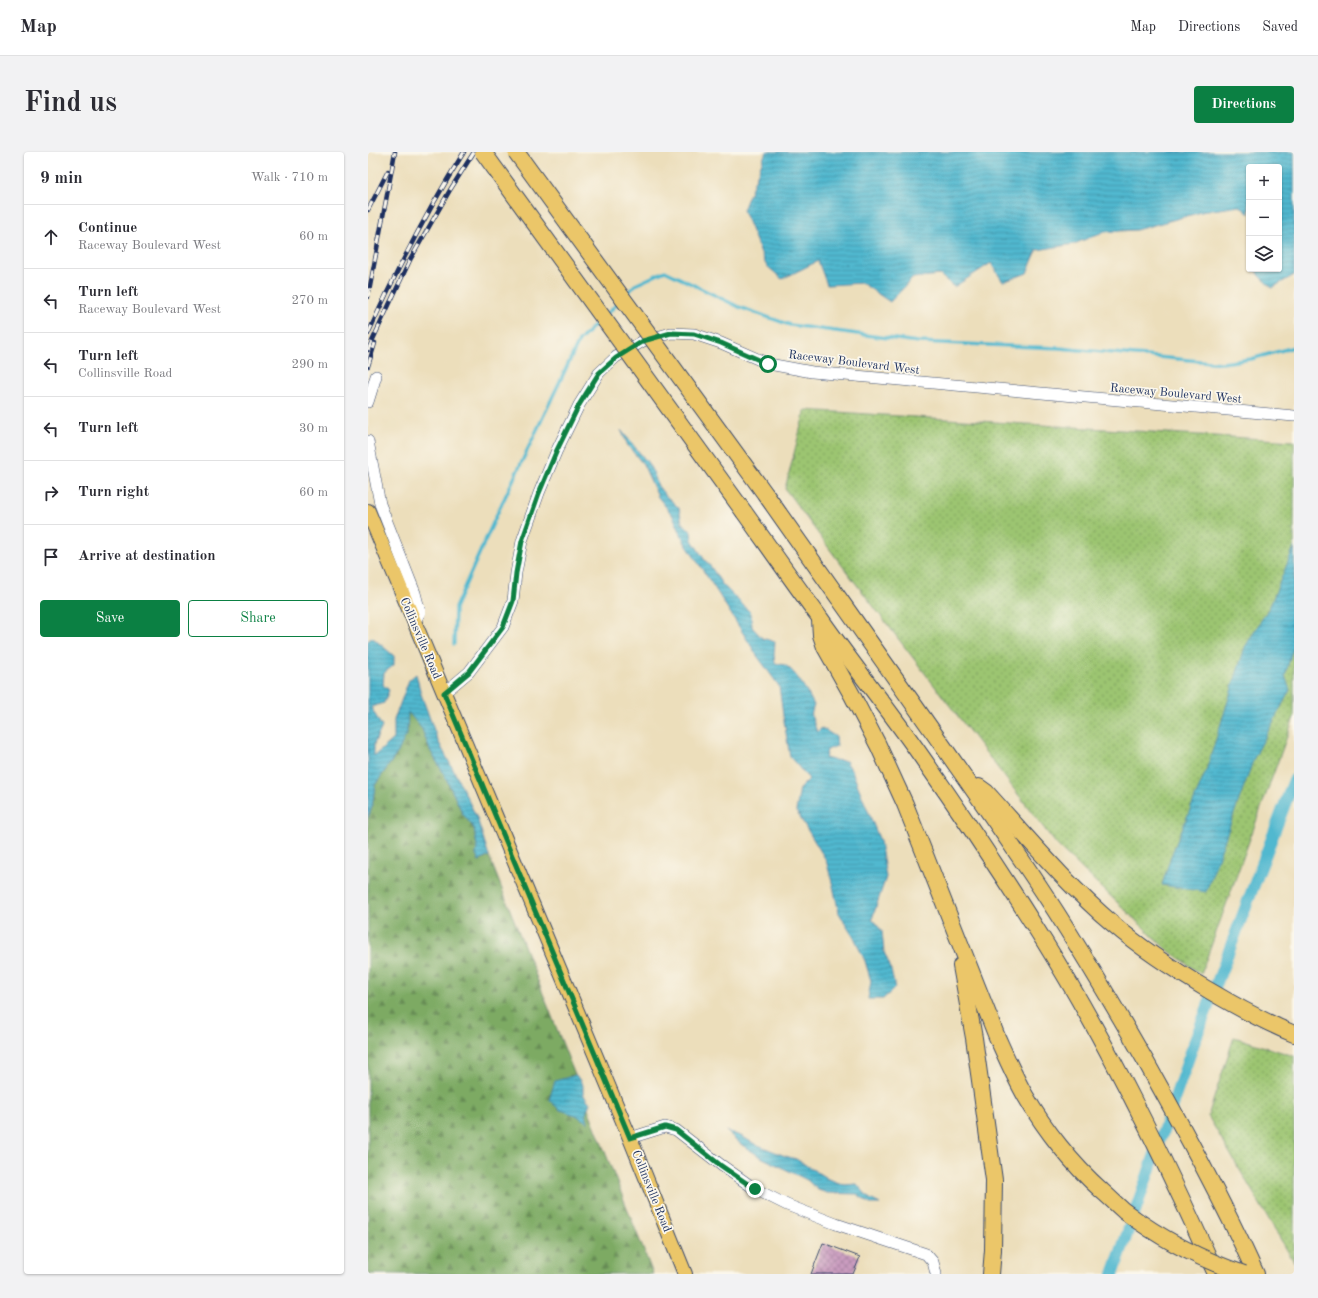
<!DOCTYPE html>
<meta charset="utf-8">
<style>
:root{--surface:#fff;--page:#f2f2f3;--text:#2b2b33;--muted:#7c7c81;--line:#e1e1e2;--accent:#0b8043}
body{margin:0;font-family:"Old Standard TT",serif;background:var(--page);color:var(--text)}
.controls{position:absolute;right:12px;top:12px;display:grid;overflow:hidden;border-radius:4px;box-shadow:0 1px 3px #0004}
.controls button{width:36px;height:36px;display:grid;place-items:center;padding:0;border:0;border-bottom:1px solid var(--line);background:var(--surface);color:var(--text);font:20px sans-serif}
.stop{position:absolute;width:12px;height:12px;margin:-9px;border:3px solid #0b8043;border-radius:50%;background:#fff}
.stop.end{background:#0b8043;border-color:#fff;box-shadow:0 1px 4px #0008}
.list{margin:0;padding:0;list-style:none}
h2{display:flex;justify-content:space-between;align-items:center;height:52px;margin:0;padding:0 16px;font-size:17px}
h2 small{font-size:13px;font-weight:400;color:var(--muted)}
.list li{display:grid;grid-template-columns:26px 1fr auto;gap:12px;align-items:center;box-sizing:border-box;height:64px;padding:0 16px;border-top:1px solid var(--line)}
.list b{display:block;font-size:15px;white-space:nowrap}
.list p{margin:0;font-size:13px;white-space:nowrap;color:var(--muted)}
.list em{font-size:13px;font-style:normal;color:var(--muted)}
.actions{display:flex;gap:8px;padding:12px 16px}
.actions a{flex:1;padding:9px 0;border:1px solid var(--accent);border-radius:4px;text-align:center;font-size:14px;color:var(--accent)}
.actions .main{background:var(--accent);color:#fff}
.icon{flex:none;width:22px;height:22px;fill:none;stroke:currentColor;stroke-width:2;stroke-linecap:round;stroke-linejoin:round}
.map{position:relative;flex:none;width:926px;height:1122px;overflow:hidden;border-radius:4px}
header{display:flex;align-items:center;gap:24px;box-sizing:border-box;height:56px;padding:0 20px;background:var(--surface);border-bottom:1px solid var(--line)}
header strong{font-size:19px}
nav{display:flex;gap:22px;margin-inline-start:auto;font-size:14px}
.intro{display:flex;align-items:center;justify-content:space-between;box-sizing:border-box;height:96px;padding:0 24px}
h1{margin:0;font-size:28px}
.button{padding:10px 18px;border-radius:4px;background:var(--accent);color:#fff;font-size:14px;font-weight:700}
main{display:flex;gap:24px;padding:0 24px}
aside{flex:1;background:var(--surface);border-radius:4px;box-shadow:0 1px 3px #0004}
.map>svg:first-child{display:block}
</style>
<header>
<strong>Map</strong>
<nav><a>Map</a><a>Directions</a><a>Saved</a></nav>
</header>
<div class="intro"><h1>Find us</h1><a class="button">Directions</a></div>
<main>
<aside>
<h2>9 min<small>Walk · 710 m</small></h2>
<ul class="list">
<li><svg class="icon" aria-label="ahead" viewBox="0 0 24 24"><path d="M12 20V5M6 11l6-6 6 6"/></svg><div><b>Continue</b><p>Raceway Boulevard West</p></div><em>60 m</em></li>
<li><svg class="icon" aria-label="left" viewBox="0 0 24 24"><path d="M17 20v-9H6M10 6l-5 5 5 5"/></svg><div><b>Turn left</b><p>Raceway Boulevard West</p></div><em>270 m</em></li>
<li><svg class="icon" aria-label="left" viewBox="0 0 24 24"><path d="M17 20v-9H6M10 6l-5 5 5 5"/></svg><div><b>Turn left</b><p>Collinsville Road</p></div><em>290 m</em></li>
<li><svg class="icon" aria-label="left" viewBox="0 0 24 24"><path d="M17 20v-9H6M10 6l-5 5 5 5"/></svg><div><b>Turn left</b></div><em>30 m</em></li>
<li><svg class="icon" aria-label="right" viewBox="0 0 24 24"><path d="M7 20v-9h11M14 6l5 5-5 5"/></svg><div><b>Turn right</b></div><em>60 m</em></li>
<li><svg class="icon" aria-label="arrive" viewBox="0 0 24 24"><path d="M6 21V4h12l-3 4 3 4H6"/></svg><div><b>Arrive at destination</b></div></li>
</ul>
<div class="actions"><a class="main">Save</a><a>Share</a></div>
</aside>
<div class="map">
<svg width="926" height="1122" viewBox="0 0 926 1122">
<defs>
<pattern id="green-dots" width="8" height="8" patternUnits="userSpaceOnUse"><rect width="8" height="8" fill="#9cc571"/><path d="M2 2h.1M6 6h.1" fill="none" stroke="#7ea060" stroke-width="1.8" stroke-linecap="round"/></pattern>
<pattern id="forest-firs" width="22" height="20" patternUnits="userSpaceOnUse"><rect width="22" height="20" fill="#7daa63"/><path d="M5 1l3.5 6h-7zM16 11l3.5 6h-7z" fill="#668b55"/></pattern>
<pattern id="water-rules" width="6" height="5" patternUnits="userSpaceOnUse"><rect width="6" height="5" fill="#51b8cf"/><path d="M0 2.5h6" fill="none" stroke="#4296ab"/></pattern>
<pattern id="building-cross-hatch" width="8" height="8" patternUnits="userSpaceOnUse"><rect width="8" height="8" fill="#ca9cbf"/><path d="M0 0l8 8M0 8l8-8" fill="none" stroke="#a3809e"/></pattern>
</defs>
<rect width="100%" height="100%" fill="#fbf7ec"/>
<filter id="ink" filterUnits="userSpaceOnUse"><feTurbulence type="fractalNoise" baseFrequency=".025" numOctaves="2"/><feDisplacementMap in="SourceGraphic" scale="8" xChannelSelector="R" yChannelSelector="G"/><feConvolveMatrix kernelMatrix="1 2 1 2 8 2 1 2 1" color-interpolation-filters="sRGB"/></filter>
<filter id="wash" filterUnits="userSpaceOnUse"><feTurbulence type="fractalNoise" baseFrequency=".012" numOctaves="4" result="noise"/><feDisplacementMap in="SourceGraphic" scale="16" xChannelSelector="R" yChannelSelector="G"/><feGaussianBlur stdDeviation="0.9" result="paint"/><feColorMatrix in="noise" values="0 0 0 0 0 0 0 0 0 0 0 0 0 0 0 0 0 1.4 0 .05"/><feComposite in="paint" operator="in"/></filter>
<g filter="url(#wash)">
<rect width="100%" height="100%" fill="#ecdebb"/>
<!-- green -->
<g fill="url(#green-dots)" stroke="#5c7a68">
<polygon points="437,258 926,289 926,565 833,822 797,796 689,693 469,407 417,337"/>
<polygon points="866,885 926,904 926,1110 840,964"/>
</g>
<!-- forest -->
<polygon fill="url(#forest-firs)" stroke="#4c6c60" points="40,559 54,577 62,598 76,622 95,662 106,676 109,694 108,703 111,709 121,704 285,1122 0,1122 0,666 4,655 7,633 30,600"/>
<!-- water -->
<g fill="url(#water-rules)" stroke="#367496">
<polygon points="398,0 926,0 926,123 904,136 890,123 888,117 911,117 911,15 881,15 881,62 872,54 837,59 768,78 735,80 706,92 669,98 659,121 635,130 623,111 586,135 572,123 545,126 522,150 494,131 459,133 450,109 414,127 398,113 375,58"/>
<path d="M253,278l27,33 6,11 4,12 7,9 14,13 3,15 9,8 1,9 12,19 7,8 11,17 29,29 1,14 10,11 13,4 -1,13 1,8c3,1 7,1 10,2 11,6 24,30 29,40l-3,10 6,17 5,-4 14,9 1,9 -10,4 -2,8 8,2 13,1 6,10 28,70 6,36 -14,42 10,12 2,21 6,14 5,22 -12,11h-15l3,-18 -6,-20 -11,-24 -15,-24 -6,-27 -7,-26 -30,-49 4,-23 9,-9 -19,-22 -7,-42 -4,-29 -21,-29 -42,-67 -31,-47 -12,-27 -15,-19 -15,-33 -15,-18z"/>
<polygon points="926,395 926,495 923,502 917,524 922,538 886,606 838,740 794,733 803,704 838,619 877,495 902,454"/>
<polygon points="4,485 26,504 26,513 16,521 15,533 21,538 16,551 3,555 14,575 6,592 6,604 26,587 26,568 41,528 48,522 53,542 70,589 87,621 109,666 121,704 111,709 108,703 109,694 106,676 95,662 76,622 62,598 54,577 40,560 39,581 30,600 7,633 4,655 0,666 0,489"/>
<polygon points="208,923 215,933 215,942 222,951 218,961 220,971 208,963 192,958 181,948 187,929"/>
<polygon points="358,979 373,984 385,991 417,1004 428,1007 460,1027 477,1033 489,1032 502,1047 512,1052 502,1052 489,1042 459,1041 450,1038 439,1028 393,1005 374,993"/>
</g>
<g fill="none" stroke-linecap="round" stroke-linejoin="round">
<!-- stream -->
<g stroke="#51b8cf" stroke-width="3.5">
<polyline points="258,143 267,133 297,119 371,155 422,173 550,190 691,196 854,211 883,207 926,195"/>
<polyline points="238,163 252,149"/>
<polyline points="86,492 87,456 129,362 211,189 232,168"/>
</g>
<!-- canal -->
<polyline stroke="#51b8cf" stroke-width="12" points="745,1122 826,891 926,628"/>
</g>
<g id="blocks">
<!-- building -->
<polygon fill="url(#building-cross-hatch)" points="455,1091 492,1105 485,1122 443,1122"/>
</g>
</g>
<g filter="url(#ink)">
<use href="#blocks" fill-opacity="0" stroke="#3a496c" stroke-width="1"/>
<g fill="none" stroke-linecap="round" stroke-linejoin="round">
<defs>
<g id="minor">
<polyline points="0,250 8,224"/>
<polyline points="0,289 12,352 47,441 52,460 46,471"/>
<polyline points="76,541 101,520 135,475 145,449 148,421 154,389 171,341 189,298 211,253 231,221 248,205 275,189 303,181 326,182 353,191 401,212 444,220 926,264"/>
<polyline points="262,986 297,975 308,978 353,1013 387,1037 419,1053 468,1072 558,1102 565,1110 568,1122"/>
</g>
<polyline id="major" points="0,359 262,986 317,1122"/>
<g id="highway">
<path d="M398,343c85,121 172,242 255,364 45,65 85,133 124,201 39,70 78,141 111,214"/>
<path d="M376,360c25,35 50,71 76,106 32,46 67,89 99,135 43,61 85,124 125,188 66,106 121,219 172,333"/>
<path d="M452,468l1,15 4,12 27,48 26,50 27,59 92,233c9,20 18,41 29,60 19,33 47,68 75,93"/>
<path d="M611,635l7,5c41,45 81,93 127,132 30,26 63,47 97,67 27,16 55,31 84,43"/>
<polyline points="593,814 606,886 626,1028 625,1098 623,1122"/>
</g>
</defs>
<!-- minor casing -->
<use href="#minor" stroke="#3a496c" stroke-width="12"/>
<!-- major casing -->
<use href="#major" stroke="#3a496c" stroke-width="16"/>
<!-- highway casing -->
<use href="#highway" stroke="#3a496c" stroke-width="18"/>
<!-- minor -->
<use href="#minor" stroke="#fff" stroke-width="11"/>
<!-- major -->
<use href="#major" stroke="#ebc669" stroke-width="14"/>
<!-- highway -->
<use href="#highway" stroke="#ebc669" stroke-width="16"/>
<defs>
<g id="rail">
<polyline points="0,58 20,19"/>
<polyline points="0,145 27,0"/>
<path d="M0,182c28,-63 59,-123 96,-182"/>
<polyline points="0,198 42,108 82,38 106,0"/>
<polyline points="0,214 7,191"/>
</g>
</defs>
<!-- rail casing -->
<use href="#rail" stroke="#1b2f5e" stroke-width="4.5"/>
<!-- rail -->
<use href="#rail" stroke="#fbf7ec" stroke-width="3" stroke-dasharray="9" stroke-linecap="butt"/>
<defs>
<g id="highway-bridge">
<polyline points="115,0 376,360"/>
<polyline points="148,0 398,343"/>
<path d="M733,1038c8,7 15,14 23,21 36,27 78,49 120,63"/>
</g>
</defs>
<!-- highway-bridge casing -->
<use href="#highway-bridge" stroke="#3a496c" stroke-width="18" stroke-linecap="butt"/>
<!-- highway-bridge -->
<use href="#highway-bridge" stroke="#ebc669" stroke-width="16"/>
</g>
</g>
<g fill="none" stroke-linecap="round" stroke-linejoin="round" filter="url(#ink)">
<!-- route -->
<polyline stroke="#0b8043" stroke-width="5" points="387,1037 352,1013 308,978 297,975 262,986 76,541 101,520 135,475 145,449 148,421 154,389 171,341 189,298 211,253 231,221 248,206 275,189 303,181 326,182 353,191 400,212"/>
</g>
<g text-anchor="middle" stroke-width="3.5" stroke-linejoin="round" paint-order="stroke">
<!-- street labels -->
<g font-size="12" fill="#1b2f5e" stroke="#fbf7ec">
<text transform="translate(486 210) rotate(7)" y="4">Raceway Boulevard West</text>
<text transform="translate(808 241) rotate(5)" y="4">Raceway Boulevard West</text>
<text transform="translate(53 486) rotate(67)" y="4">Collinsville Road</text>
<text transform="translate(284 1039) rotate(68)" y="4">Collinsville Road</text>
</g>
</g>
</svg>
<div class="controls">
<button>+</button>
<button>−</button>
<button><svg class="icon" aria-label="layers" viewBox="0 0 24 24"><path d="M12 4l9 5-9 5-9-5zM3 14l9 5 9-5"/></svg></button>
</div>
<div class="stop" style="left:400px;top:212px"></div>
<div class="stop end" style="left:387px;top:1037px"></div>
</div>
</main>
